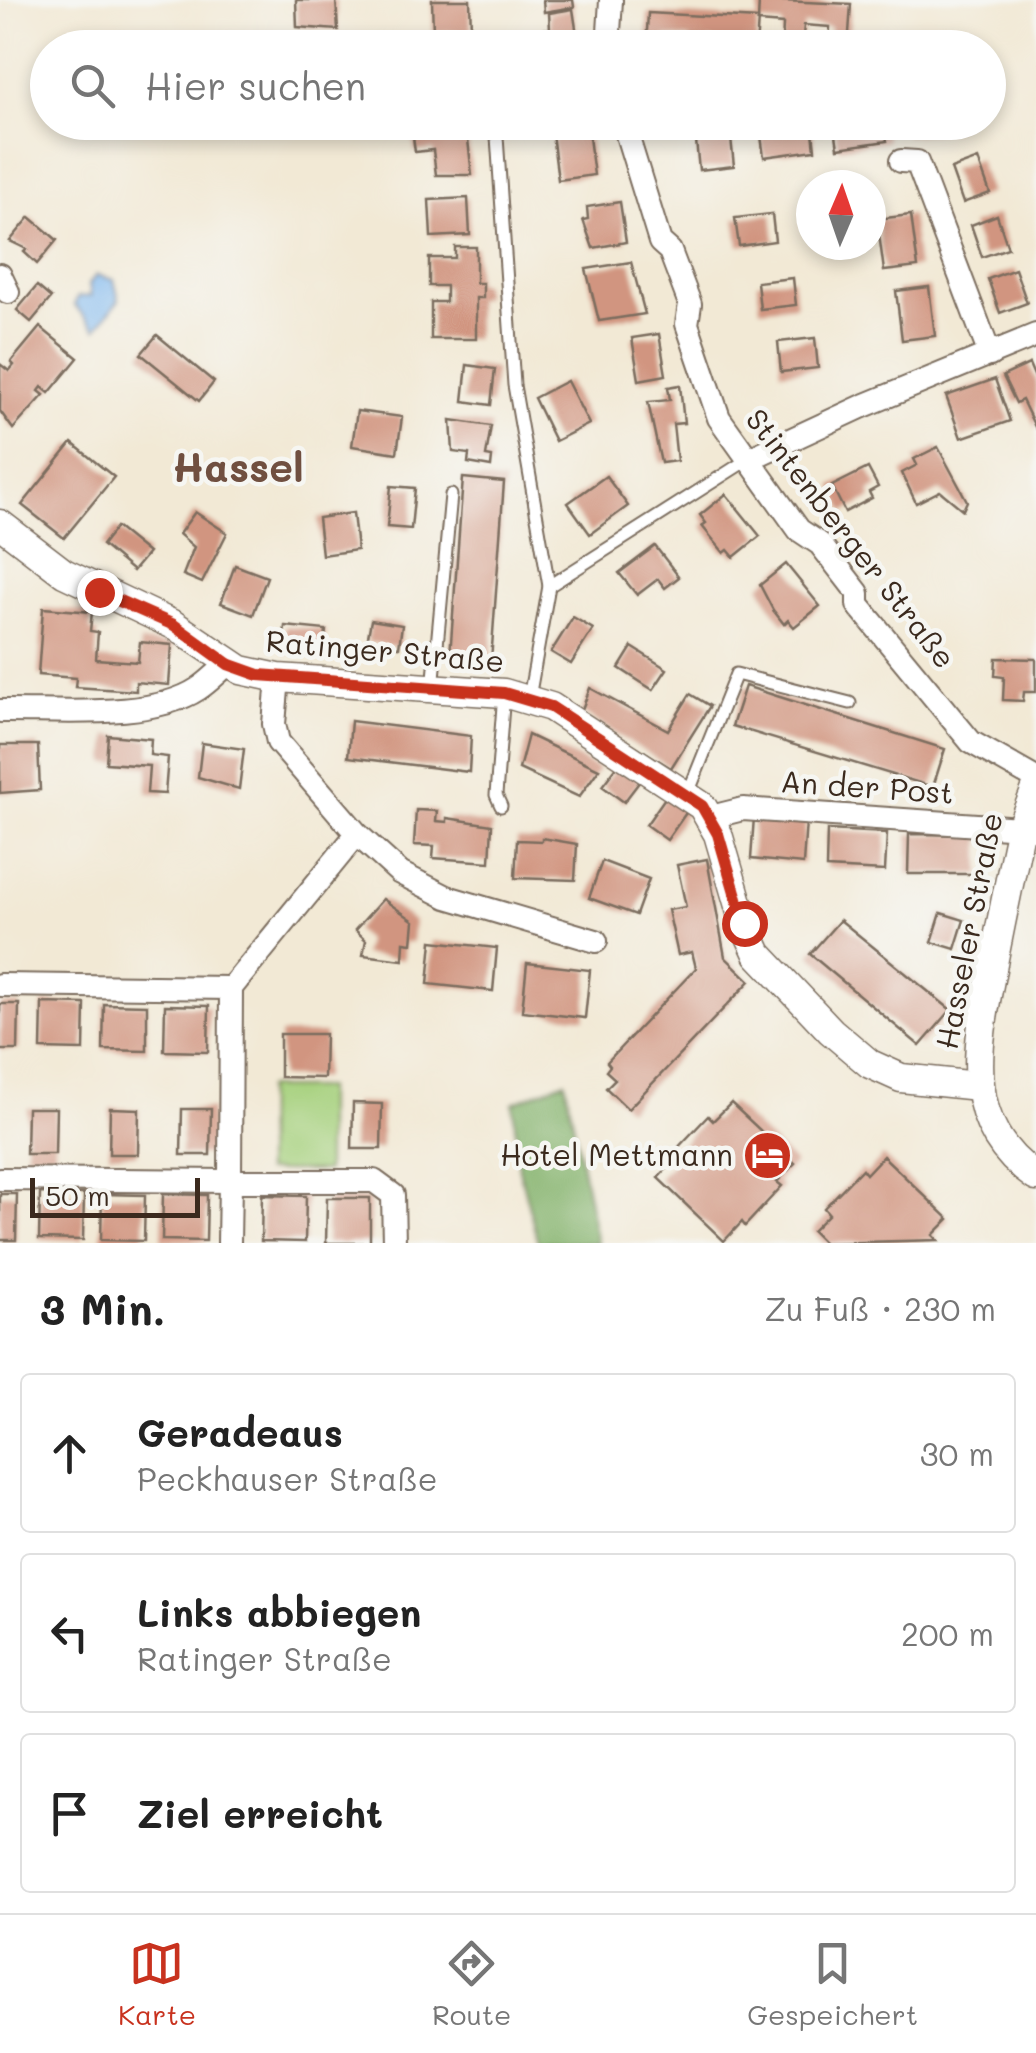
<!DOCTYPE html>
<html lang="de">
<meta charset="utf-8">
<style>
:root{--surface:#fff;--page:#f6f6f6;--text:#222;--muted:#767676;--line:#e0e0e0;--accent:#c8321e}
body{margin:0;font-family:Mali,sans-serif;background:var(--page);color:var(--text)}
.compass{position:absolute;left:796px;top:170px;width:90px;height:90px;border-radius:50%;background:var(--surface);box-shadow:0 5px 15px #0003;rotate:2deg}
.scale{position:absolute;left:30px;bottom:25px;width:170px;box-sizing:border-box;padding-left:10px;border:5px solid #3b2a1e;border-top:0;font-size:28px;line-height:35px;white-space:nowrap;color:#3b2a1e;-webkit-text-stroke:8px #f6f6f2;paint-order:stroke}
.stop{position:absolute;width:30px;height:30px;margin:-22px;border:8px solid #c8321e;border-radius:50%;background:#fff}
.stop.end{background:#c8321e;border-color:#fff;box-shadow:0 2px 10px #0008}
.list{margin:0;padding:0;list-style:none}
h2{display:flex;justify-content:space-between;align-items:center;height:130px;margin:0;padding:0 40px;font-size:42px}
h2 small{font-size:32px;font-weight:400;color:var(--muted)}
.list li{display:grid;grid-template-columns:65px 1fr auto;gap:30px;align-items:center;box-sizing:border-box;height:160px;margin:0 20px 20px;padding:0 20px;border:2px solid var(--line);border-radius:10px}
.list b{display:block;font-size:38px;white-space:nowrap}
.list p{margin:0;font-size:32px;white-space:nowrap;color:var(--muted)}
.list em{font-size:32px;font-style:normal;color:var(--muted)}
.icon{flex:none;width:55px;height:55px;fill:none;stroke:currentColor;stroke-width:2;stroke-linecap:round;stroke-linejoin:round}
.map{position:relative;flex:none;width:1036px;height:1243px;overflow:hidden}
.search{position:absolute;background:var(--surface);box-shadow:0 5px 15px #0003;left:30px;right:30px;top:30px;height:110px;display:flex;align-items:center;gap:25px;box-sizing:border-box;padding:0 35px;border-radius:55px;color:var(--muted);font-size:38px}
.sheet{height:670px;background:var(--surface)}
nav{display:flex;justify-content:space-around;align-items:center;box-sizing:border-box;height:140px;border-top:2px solid var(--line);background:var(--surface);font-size:28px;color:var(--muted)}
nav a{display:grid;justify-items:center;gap:5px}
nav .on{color:var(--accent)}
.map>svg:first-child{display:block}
</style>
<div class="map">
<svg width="1036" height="1243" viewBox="0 0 1036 1243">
<rect width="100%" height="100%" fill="#f6f6f2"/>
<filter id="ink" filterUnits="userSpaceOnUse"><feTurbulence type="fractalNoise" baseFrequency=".01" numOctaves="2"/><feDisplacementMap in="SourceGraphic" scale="20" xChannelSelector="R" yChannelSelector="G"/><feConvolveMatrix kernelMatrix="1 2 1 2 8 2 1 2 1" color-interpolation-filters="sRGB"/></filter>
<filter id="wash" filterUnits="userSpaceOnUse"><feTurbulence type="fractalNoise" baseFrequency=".0048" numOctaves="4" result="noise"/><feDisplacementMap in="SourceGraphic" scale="40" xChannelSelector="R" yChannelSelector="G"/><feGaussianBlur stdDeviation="2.25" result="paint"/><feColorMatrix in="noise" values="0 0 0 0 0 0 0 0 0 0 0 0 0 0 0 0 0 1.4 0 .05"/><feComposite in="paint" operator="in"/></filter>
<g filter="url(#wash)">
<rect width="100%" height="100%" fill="#f2e9d5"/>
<!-- green -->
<polygon fill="#a5d07c" stroke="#707d4d" stroke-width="2.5" points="266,1088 326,1088 326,1171 265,1171"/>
<!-- forest -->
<polygon fill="#84b26c" stroke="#606e45" stroke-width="2.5" points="565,1081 597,1243 538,1243 519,1169 513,1103"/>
<!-- water -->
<polygon fill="#7fb8ef" stroke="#5d7186" stroke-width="2.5" points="96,275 114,280 119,300 96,329 74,305 78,297 91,296 89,284"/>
<g id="blocks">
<!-- building -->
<g fill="#d19580">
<polygon points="296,0 336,0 338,30 297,27"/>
<polygon points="432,0 470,0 471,31 433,32"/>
<polygon points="543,0 573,0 574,7 544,12"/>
<polygon points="759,0 851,4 848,48 829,48 830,27 804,25 802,48 782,48 783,24 758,22"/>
<polygon points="573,9 579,48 540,48 539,41 546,41 545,29 550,29 549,13"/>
<polygon points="648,13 758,19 756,48 709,40 708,48 689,48 690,39 665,37 664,48 646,48"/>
<polygon points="587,122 594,175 558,180 551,126"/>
<polygon points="759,122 812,122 815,150 764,157"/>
<polygon points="834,122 884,122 887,141 838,148"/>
<polygon points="904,122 956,122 957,129 906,136"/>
<polygon points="467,131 472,175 436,175 433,150 415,152 413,137"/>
<polygon points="731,138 734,166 699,170 696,141"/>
<polygon points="978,159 990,193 963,203 951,169"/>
<polygon points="468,198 470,235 431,237 429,200"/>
<polygon points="620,202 626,242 593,248 583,220 588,219 587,207"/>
<polygon points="772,214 775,241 739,246 735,218"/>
<polygon points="911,215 918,267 884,271 877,219"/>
<polygon points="997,215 1008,248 982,257 971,225"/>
<polygon points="30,217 57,240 37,264 24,252 27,249 10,241"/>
<polygon points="455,247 476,247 476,283 483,283 483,298 476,298 476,339 431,339 431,302 446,302 446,286 429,286 429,258 455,258"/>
<polygon points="631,262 645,314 599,321 586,269"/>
<polygon points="1015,269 1027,303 1000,313 988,279"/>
<polygon points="793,278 796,305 760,309 757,282"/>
<polygon points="37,286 51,298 31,322 17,310"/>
<polygon points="929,287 935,336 902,340 896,291"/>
<polygon points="40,327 78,358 49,393 42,387 39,391 44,395 13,429 0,411 0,364 9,371 14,365 11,362"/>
<polygon points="659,334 666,375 639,380 632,338"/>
<polygon points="157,335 214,382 199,401 141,354"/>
<polygon points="815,338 818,368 781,372 778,342"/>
<polygon points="1029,364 1036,380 1036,429 1022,400 1016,403 1003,376"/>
<polygon points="467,365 495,369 491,405 463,401"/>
<polygon points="995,379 1010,421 961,438 946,396"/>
<polygon points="567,381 589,424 555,441 534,398"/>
<polygon points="680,385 684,423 673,424 677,461 661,463 648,402 670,400 668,387"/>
<polygon points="357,411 402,417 397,453 352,446"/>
<polygon points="451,420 491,426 486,456 492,457 491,467 468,463 469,454 453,452"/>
<polygon points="72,443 114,477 64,538 22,505"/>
<polygon points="938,447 967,501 963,510 940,491 916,503 902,473 917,465 914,459"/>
<polygon points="868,468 878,487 869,492 872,498 845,512 832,486"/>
<polygon points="606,476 628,506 590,534 568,503"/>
<polygon points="463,478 504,482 491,661 450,656"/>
<polygon points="391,486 415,488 411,529 387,527"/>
<polygon points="726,494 760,536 734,557 728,550 724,553 702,526 706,523 700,515"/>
<polygon points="195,512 227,533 202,583 183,575 194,547 179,534"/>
<polygon points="353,513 357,550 322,555 318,518"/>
<polygon points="116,527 148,553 133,571 102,545"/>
<polygon points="655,546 679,577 665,588 658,579 637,595 619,573"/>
<polygon points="786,564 820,606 794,627 788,620 784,624 773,610 760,585"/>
<polygon points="235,565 267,577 253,615 221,603"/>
<polygon points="43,608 92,612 90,631 98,632 96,659 138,662 140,642 172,645 169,685 136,682 136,691 75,687 76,678 38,675"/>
<polygon points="573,617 593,629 571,664 551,652"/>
<polygon points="371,620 402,625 399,647 367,642"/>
<polygon points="285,626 326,630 323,657 282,652"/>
<polygon points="632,647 667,669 653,690 619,668"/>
<polygon points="996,658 1036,659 1036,692 1024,692 1023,701 1003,700 1004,677 995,676"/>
<polygon points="745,686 945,749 933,787 732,726"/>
<polygon points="590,688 668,730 690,694 710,706 671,768 581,712"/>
<polygon points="351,721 471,736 469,772 348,757"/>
<polygon points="108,735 151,739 150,755 168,757 165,794 147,793 149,766 106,763"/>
<polygon points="528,735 599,769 579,797 519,769"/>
<polygon points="202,743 244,749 239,789 198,777"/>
<polygon points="0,745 38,745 40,790 0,793"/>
<polygon points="618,765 640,781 624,802 602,786"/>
<polygon points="667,795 688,810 667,840 646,825"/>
<polygon points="416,810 437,811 436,821 447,822 447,818 492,825 490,862 433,858 434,846 414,845"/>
<polygon points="754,817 806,821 803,864 751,859"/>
<polygon points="827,830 887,833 885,871 826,868"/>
<polygon points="909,834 981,835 981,874 908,874"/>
<polygon points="542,838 577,844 575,880 515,878 517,840 542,841"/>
<polygon points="707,859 725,957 750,981 628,1109 606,1088 615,1079 606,1071 610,1066 607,1062 696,968 692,952 678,955 668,910 686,907 677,865"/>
<polygon points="602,861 649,879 636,915 589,898"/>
<polygon points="383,899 414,921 412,943 404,942 403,960 363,955 366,940 355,930"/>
<polygon points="941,913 964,920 955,949 932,942"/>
<polygon points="840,920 951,1010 920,1046 810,954"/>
<polygon points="432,941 497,948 493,991 428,984"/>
<polygon points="527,963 590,970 585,1018 522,1011"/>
<polygon points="42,1003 85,1004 84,1050 41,1049"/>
<polygon points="0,1004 19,1004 18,1050 0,1050"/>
<polygon points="104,1004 147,1005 147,1051 103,1050"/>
<polygon points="165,1005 209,1006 208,1052 164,1051"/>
<polygon points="280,1034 325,1034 324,1078 280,1077"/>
<polygon points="353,1103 382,1104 381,1149 352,1149"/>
<polygon points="731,1103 795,1163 777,1182 782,1186 745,1226 742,1222 724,1241 658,1178 675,1160 670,1156 708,1116 713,1121"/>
<polygon points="27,1108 56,1108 55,1154 26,1154"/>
<polygon points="110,1108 139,1109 138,1154 109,1154"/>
<polygon points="182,1109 211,1109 210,1155 181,1155"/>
<polygon points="883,1156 949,1219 933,1235 938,1240 824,1243 812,1231 829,1214 824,1208 862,1169 866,1174"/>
<polygon points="40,1193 84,1194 83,1240 39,1239"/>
<polygon points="0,1194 17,1194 16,1240 0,1240"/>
<polygon points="102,1194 145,1195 144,1241 101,1240"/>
<polygon points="163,1194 207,1195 206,1241 162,1240"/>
<polygon points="262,1195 306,1196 305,1242 261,1241"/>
<polygon points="327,1198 370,1198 370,1243 326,1243"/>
</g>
</g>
</g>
<g filter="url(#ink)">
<use href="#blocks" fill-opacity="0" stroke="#7b6d5e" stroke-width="2.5"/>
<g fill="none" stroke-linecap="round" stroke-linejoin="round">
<defs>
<g id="service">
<polyline points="496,122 514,385 549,586 529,698"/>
<polyline points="549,586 747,460"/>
<polyline points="433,689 451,495"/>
<polyline points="687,796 736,674 850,703"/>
<polyline points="501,806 496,795 504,693"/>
</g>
<g id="minor">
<polyline points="608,48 611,0"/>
<polyline points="623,122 660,242 670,251 690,304 687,324 719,418 799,530 820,544 858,593 858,605 971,742 1036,779"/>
<polyline points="901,161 917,162 990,355"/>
<polyline points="0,275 8,292"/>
<polyline points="747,460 861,407 1036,335"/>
<polyline points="278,678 274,724 278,742 357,834 400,873 447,897 596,941"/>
<path d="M0,711c56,-1 151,9 198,-22 11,-7 20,-17 30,-25"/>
<polyline points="711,817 743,809 1036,829"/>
<polyline points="0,985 231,988"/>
<polyline points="0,1179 230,1181 231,988 357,834"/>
<polyline points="229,1243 230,1181 374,1181 393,1195 394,1243"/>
</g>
<g id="tertiary">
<polyline points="0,524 64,573 174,625 241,670 278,678 504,693 551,707 702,806 718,834 744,923 758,954 831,1031 870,1064 901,1078 978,1086"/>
<path d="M1036,789l-15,38c-10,47 -20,95 -29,142 -15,77 -32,156 44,208"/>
</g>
</defs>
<!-- service casing -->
<use href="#service" stroke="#7b6d5e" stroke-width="15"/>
<!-- minor casing -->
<use href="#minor" stroke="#7b6d5e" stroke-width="26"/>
<!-- tertiary casing -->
<use href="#tertiary" stroke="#7b6d5e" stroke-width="31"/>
<!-- service -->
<use href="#service" stroke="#fff" stroke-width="11"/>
<!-- minor -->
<use href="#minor" stroke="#fff" stroke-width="22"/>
<!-- tertiary -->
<use href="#tertiary" stroke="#fff" stroke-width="28"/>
</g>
</g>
<g fill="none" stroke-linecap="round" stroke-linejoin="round" filter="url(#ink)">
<!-- route -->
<polyline stroke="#c8321e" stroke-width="12" points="99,592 174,625 228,664 259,675 504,693 551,707 702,806 718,834 744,923"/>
</g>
<!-- icons -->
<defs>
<symbol id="hotel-disc" viewBox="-11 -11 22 22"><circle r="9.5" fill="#c8321e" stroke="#f6f6f2"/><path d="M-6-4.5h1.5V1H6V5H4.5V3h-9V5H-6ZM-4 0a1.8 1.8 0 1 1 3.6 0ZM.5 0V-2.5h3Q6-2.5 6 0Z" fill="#fff"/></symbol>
</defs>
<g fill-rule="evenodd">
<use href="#hotel-disc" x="740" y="1128" width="55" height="55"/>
</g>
<g text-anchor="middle" stroke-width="9" stroke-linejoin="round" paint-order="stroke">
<!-- street labels -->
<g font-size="30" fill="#3b2a1e" stroke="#f6f6f2">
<text transform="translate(850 539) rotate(52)" y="10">Stintenberger Straße</text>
<text transform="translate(385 652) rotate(5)" y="10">Ratinger Straße</text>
<text transform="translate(867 788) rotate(4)" y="10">An der Post</text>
<text transform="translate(970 931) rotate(-79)" y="10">Hasseler Straße</text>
</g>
<!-- poi labels -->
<g font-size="30" fill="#3b2a1e" stroke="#f6f6f2" text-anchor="end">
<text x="733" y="1166">Hotel Mettmann</text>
</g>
<!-- district labels -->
<g font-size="40" font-weight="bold" fill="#704f40" stroke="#f6f6f2">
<text x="238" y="482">Hassel</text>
</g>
</g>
</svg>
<svg class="compass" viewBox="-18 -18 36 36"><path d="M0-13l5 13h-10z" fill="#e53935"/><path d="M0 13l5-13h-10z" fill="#767676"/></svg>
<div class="scale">50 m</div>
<div class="stop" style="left:744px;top:923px"></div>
<div class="stop end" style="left:99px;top:592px"></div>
<div class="search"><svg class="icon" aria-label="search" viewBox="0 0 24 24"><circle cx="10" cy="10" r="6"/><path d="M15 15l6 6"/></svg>Hier suchen</div>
</div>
<section class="sheet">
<h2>3 Min.<small>Zu Fuß · 230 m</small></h2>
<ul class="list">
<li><svg class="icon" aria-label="ahead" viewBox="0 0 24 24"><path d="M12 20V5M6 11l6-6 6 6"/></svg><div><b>Geradeaus</b><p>Peckhauser Straße</p></div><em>30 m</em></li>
<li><svg class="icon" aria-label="left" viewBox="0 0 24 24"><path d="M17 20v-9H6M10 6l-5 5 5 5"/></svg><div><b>Links abbiegen</b><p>Ratinger Straße</p></div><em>200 m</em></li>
<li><svg class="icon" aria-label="arrive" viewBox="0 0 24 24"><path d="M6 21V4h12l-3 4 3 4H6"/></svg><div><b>Ziel erreicht</b></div></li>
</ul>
</section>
<nav>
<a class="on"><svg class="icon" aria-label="map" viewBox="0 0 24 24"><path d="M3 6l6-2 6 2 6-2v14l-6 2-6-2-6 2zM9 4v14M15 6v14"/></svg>Karte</a>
<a><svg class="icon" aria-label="directions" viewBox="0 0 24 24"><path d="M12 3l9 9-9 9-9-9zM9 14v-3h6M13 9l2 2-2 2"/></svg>Route</a>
<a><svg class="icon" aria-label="saved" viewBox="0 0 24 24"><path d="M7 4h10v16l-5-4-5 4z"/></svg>Gespeichert</a>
</nav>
